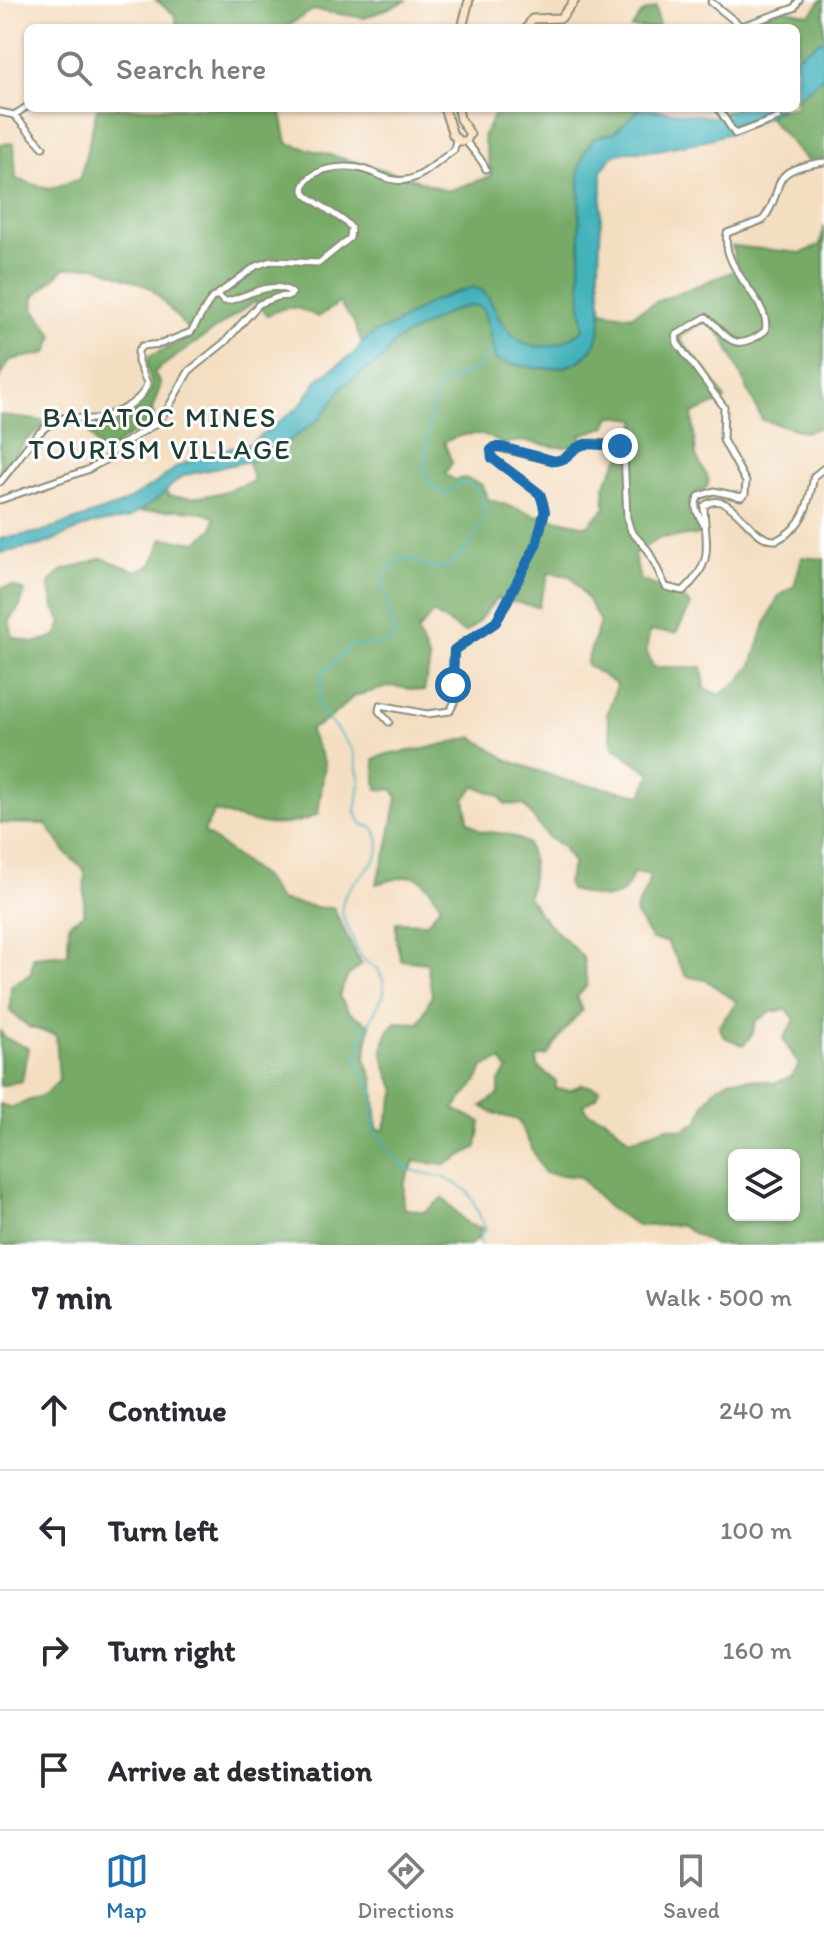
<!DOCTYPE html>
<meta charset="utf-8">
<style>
:root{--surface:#fff;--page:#f2f2f3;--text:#2b2b33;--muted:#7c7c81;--line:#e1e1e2;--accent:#1f6fb2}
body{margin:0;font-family:Itim,sans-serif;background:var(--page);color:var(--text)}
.controls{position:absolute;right:24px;bottom:24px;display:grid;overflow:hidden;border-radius:12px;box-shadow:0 2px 6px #0004}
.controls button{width:72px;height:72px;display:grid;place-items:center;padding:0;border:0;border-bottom:2px solid var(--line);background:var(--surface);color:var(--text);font:40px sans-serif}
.stop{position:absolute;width:24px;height:24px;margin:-18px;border:6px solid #1f6fb2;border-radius:50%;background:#fff}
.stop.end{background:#1f6fb2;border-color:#fff;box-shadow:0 2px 8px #0008}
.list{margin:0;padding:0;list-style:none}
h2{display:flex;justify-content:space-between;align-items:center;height:104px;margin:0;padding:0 32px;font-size:34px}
h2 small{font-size:26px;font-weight:400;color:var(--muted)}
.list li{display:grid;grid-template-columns:52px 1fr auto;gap:24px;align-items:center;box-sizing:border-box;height:120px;padding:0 32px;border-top:2px solid var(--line)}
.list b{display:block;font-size:30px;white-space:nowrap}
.list em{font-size:26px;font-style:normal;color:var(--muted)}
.icon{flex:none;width:44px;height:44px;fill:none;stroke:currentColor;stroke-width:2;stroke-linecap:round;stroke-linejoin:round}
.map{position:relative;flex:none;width:824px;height:1245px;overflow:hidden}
.search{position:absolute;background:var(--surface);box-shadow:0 2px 6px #0004;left:24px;right:24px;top:24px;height:88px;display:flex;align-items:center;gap:20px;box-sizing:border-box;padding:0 28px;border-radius:12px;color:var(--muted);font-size:30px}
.sheet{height:584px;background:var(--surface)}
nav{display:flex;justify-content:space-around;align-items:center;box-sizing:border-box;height:112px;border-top:2px solid var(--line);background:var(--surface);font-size:22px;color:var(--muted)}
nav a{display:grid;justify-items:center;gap:4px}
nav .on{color:var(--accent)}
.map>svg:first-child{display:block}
</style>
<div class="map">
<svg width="824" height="1245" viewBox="0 0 824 1245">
<rect width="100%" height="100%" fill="#fff"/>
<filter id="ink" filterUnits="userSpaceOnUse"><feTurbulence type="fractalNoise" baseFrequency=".0125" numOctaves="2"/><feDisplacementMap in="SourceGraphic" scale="16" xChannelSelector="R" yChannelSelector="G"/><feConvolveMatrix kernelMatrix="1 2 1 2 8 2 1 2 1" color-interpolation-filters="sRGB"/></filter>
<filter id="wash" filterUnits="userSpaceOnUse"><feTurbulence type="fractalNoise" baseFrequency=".006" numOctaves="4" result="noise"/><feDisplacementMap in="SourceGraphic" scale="32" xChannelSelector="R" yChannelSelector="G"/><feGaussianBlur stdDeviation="1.8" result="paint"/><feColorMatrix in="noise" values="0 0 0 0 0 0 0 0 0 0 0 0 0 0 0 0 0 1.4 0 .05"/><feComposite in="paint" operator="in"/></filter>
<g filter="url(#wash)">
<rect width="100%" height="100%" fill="#f4dec1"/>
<!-- forest -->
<g fill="#76aa66" stroke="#4a744d" stroke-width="2" fill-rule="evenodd">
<polygon points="156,0 408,0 365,18 313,10 284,28 176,28 176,16"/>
<polygon points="821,0 824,0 824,39 797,55 796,28 721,28 784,9 810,15"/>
<polygon points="656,7 659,28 632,28 642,13"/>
<polygon points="824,76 824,159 807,161 768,117 782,108 796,108 796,98"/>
<path d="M97,108h183l7,35 119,33 41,15 45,-15 -9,-39 15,-29h143l-27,25 -20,5 -15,32 2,133 3,26c-26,20 -54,27 -78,0 -9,-11 -13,-27 -23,-38 -25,-9 -66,20 -88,33 -11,7 -23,10 -33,19l-9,-22 -14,-18 -21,14c-20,-10 -31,-14 -50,-1l-13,-15 -101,71 7,12 -9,26 2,7 -51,38 -14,-21 5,-11c15,-6 56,-18 57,-36 1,-11 -7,-17 -2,-30l44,-22 -42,-47 -55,-22 -31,2 -31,29 -1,10 21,29 -7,17 -37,7 -10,18v-234l14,-1 2,36 33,10 31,-10z"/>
<path d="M824,226v200l-19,6 -43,-12 -39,-83 -15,-14c-11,1 -18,6 -27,13v5l37,46 7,13 -33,14 4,42 13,24 -2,7c-24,11 -14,27 -4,45l-4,3 -39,3 -26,16 6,26 39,14 12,12 -15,27 -26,-2 -4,19 7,17h49l3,22 15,6 20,-15 12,-15 11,-35 15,-33 16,-11 8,-29 22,2v686h-110l-35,-20 -40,1 -30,-18 -29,-31 -36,-4 -26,-53 -25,-7 -11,-7 17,-12v-13l9,-11 -7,-10 -18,7c-4,16 -19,28 -29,42l27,13 -4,25 -32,18 -30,-4 -11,22 -1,25 21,4 19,-14 26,27 13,3 -5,11 -7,6h-470v-141l11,4 34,-14 14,-13 -3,-46 -27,-8 -19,-16 1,-26 20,-11 2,-17 35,-3 1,-31 15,-9 1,-43 -19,-18 -20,-29 -46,-1v-235l12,-2 13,5 -5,15 -11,14 4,17 21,6 22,-7 6,-13 -8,-15 -5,-24 13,-13 40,-13 34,13 16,-6 11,-27 34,4 16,-13 2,-12c-24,-10 -49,-7 -75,-5l25,-22 4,6c32,5 56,-4 85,-15l-7,-21 26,-8 48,-34 22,-32 39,-27 15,-19 52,-28 22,-7 10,2c9,15 9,36 15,53 30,8 81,20 100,-17 4,-9 4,-22 5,-32l29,5 28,-15 79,-31 -5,-24 70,7 18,-8zM611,416l26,3 -6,27 -14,15 -13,26 1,21 -18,18 -52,-11 -47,-16 -7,-15 -17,-6 -9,2 -10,-6 7,-11 -8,-21c22,-10 38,-12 59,3 20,-9 39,2 60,2 6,0 14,-3 20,-4l-3,-8 26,-8zM549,573l22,3 18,26 11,20 -14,42 31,21 -10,29 6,33 38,26 -9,22 -75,-14 -57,-20 -37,-24 -49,12 -37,5 -13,5 3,30 17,1 3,8 -10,52 -11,34c40,-10 41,-16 65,21l-14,18 -31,-1v18l5,20 26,3 5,32 -13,28 -23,-1c-22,20 -12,45 0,68l-12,40 -7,-1 -3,-48 -9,-22 5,-34 -21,-13 -10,-16 8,-19 14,-12 -28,-58 -11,1 -43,-8 -14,-21 -61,-47 10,-21c38,12 67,22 104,3l7,-50 -16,-34 19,-10 26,-24 38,-10 32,5 6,-30 -13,-29 16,-19 32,20 10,-8 22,-27 41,9zM475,786l25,10 5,8 19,1 24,33 13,7 12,17 -6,21 3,7c27,7 54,19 63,-17l16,1 -1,10 -13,29 17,27 15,2 19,34 20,4 31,22 -18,24 5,11 19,8 9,-10 4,-14 15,-9 16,-3 8,11 -12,19 16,26 -8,12 -16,6 -23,-4h-20l-15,8 -12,16 -6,17 -16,10 -16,-3 -37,13 -25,-22 -16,-5 -6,-8 14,-8 3,-8 -18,-5 -11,6 -15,-1v-8l-18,-14 -1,-10 11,-2c9,-15 22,-33 34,-44l-5,-14 10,-12 -4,-28 -44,-43 -11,-18c6,-20 6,-34 -1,-53l-19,-9 -28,-3 -12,-10 -3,-22zM734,1155h60v60h-60z"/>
<polygon points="0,415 49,422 28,439 0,473"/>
<polygon points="0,1031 5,1038 28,1048 22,1081 0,1086"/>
</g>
<!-- water -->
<g fill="#42b2bb" stroke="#307878" stroke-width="2">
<polygon points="824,39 824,76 796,98 796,56"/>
<path d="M641,108l72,9 22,-9h47c-38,25 -80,34 -125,42 -14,2 -30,-2 -43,6 -5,3 -8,9 -12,14 0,33 -2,66 -3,99 0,22 7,52 -3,73 -18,38 -70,26 -100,18 -6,-17 -6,-38 -15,-53l-10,-2 -22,7 -52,28 -15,19 -39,27 -22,32 -48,34 -14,7 -74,16 -9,6 -20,19 -29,19 -35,5 -50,21 -42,8v-14l41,-7 78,-27 37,-22 22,-17 30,-13 41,-9 50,-37 19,-28 38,-27 6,-9 12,-10 18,-7 41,-25 40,-14 10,4c10,11 14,27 23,37 24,28 53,21 78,1l-3,-26 -2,-133 6,-19 9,-13 20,-5z"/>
</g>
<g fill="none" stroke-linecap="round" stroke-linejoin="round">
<!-- stream -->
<path stroke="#42b2bb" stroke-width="2" d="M482,1245l-3,-6 7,-10 -18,-38 -23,-13 -35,-8 -15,-12 -20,-28 -2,-40 -16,-29 3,-21 24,-46 -1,-14 -5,-11c-16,-7 -20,-16 -26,-32 -3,-9 -11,-19 -10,-29 2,-35 53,-40 32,-80l-12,-4 -6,-11 4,-31 -7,-32 -35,-44 4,-32 29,-29 33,-1 10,-5c2,-22 -14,-42 -9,-65 5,-5 12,-15 19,-15 12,-1 20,11 36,9 16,-2 42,-36 44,-52 0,-8 -1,-17 -3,-25l-14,-8 -7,-1 -11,11 -5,1c-7,-5 -15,-10 -18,-19 -4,-12 7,-75 11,-89l40,-17 16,-21"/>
</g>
</g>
<g filter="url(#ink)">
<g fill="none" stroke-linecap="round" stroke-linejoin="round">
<defs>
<g id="street">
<polyline points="711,2 741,26"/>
<polyline points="736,28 794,8 799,0"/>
<polyline points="718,108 735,134 778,118"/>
<polyline points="0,112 14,115 28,106"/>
<polyline points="14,115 43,147"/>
<path d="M466,141c7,11 15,16 20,28"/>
<path d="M217,295l7,6h4c19,-5 46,-22 64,-8"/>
<path d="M0,482c19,-21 30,-47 55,-61 12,-7 24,-1 37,-2 19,0 52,-18 55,-36l-9,-21v-11l4,-5 19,-2 30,-12 20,-33 45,-33 15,-5 48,2 31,-25 1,-10 -4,-5 -41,-28 -3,-7c7,-20 37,-23 55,-20 17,3 30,15 48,12 18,-3 33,-20 48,-30l2,-11"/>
<polyline points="0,500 87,470 105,460 121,445 157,423 168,408 189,371 225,342 259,304 278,297 290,296 292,293"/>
<path d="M705,527c-5,-11 -14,-18 -6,-31l15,-5 27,6 4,-3 1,-12 -23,-42 1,-33 -47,-64 -1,-8 30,-18c21,16 25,40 59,14 8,-29 -45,-60 -38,-98l36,-13c26,-36 0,-49 61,-58"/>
<path d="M389,722l-10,-11 1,-6 47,9 23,-3 7,-14 -5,-15 2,-32c13,-12 30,-16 42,-28 13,-21 59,-105 45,-126 -5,-9 -39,-29 -49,-38l-1,-8 4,-3 60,14c12,-2 14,-8 23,-14 9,-7 31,-3 42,-1l4,7 3,65 4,13 17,19 18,37 17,4c33,-30 22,-46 21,-85 28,-21 45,37 73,34 27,-13 32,-37 37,-64l10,-8"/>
</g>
<g id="secondary">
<polyline points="462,28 469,0"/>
<polyline points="527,28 532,19 561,18 575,0"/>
<polyline points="444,108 453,135 459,141 466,141 470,134 460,119 458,108"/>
</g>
</defs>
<!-- street casing -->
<use href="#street" stroke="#8a8e7a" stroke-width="9"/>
<!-- secondary casing -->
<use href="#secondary" stroke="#8a8e7a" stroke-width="11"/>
<!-- street -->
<use href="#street" stroke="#fff" stroke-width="5"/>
<!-- secondary -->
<use href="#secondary" stroke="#fee4c6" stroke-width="7"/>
</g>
</g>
<g fill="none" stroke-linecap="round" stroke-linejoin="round" filter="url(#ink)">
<!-- route -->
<polyline stroke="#1f6fb2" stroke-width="10" points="453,685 454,650 496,622 536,545 545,511 540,494 492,458 491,450 495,447 502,447 555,461 564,459 576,448 585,444 620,446"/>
</g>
<g text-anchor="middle" stroke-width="6" stroke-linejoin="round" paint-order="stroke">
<!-- neighbourhood labels -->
<g font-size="28" letter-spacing="2" fill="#1f3d34" stroke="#fff">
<text x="160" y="427">BALATOC MINES<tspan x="160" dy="32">TOURISM VILLAGE</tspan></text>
</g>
</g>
</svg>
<div class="controls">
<button><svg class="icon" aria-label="layers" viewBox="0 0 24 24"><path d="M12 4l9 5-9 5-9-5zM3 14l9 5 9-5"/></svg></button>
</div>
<div class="stop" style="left:453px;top:685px"></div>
<div class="stop end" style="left:620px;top:446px"></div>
<div class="search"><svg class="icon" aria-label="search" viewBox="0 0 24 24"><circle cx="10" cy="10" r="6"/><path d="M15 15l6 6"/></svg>Search here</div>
</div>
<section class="sheet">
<h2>7 min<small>Walk · 500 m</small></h2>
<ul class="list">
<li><svg class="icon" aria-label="ahead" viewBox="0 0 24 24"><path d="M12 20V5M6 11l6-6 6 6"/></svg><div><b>Continue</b></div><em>240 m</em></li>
<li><svg class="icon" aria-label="left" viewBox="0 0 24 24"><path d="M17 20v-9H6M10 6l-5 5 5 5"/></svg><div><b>Turn left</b></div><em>100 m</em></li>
<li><svg class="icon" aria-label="right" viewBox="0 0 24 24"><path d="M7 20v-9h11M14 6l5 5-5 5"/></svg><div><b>Turn right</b></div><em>160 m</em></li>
<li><svg class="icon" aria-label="arrive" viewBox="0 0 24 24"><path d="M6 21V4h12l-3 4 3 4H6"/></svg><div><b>Arrive at destination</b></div></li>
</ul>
</section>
<nav>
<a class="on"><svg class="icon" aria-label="map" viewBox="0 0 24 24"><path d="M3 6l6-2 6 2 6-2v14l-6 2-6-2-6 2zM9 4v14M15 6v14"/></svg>Map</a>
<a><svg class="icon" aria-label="directions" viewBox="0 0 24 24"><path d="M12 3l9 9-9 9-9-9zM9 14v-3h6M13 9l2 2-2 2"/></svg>Directions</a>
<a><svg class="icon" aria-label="saved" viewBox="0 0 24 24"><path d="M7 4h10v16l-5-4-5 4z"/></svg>Saved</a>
</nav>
